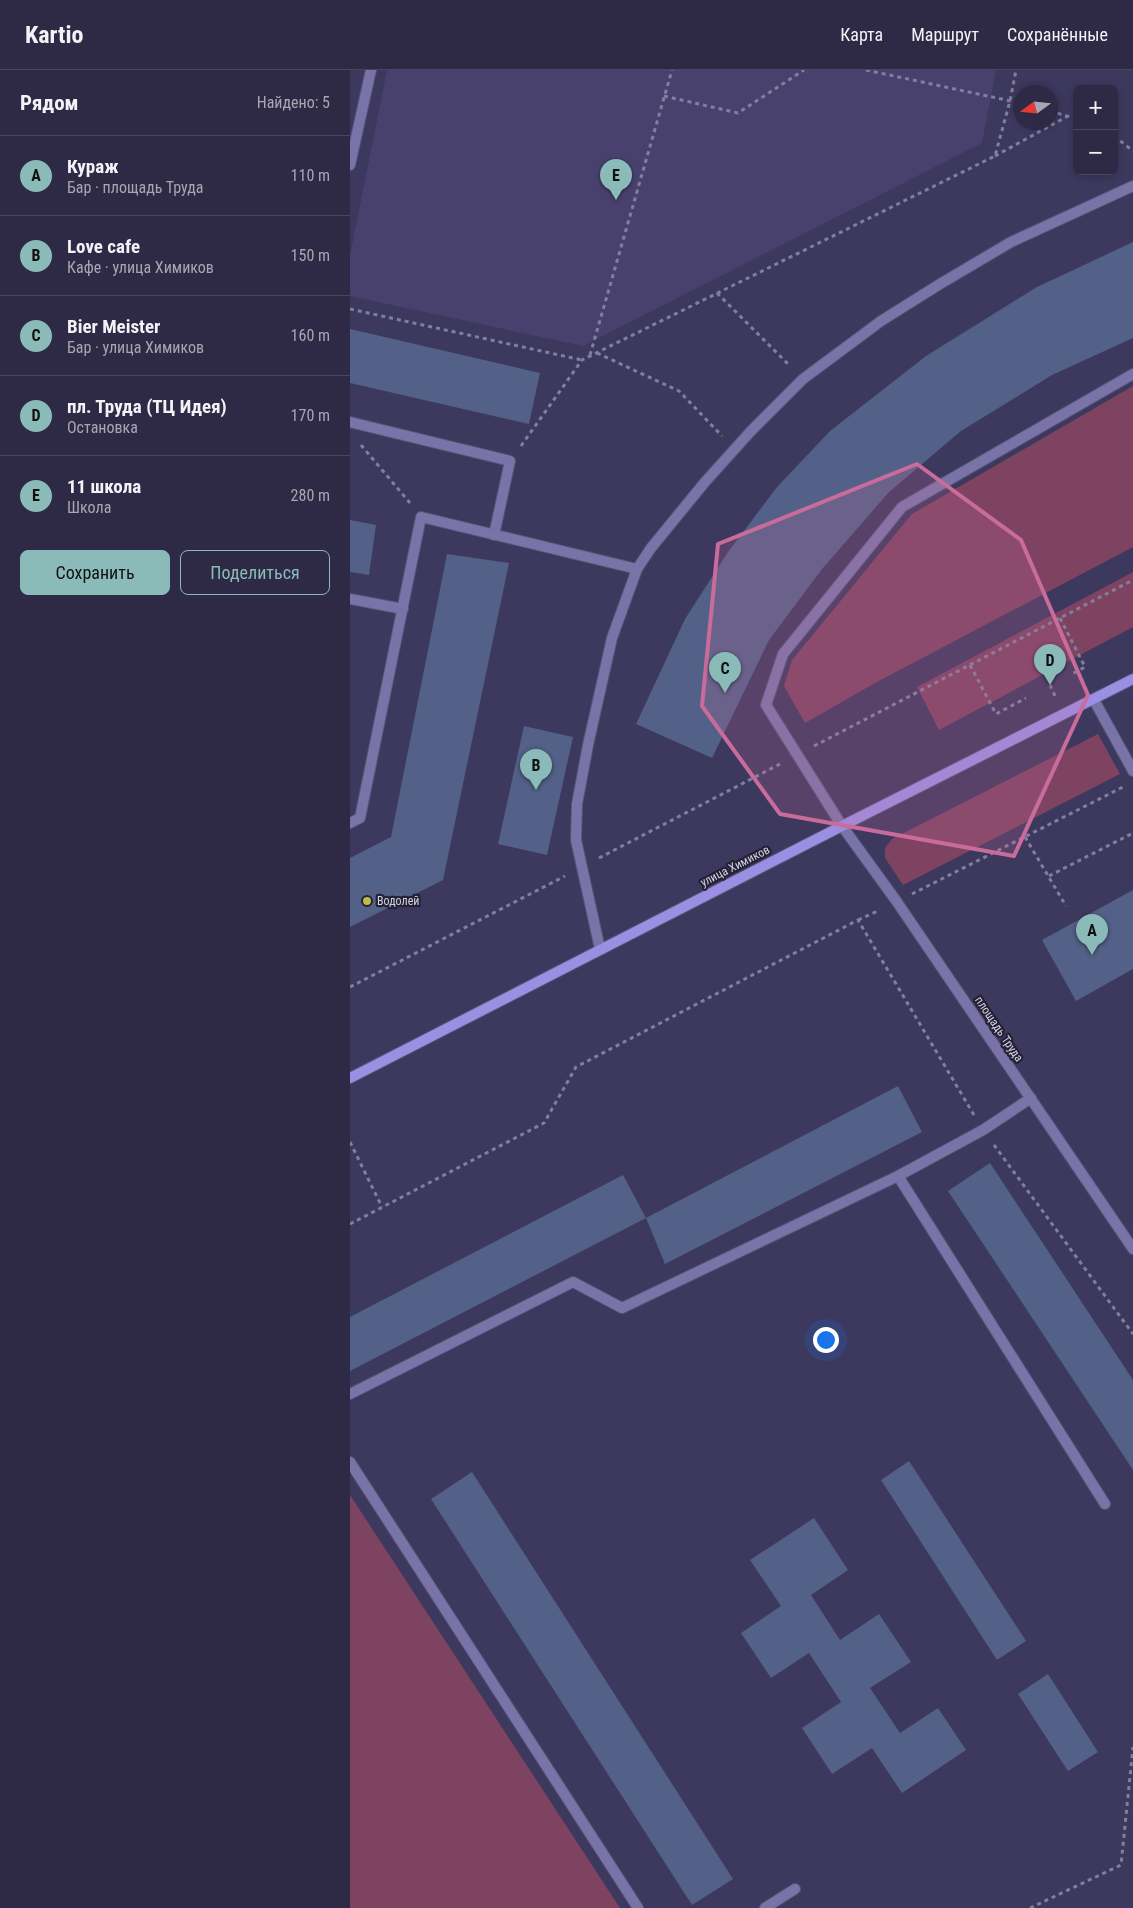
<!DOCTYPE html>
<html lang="ru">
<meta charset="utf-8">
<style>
:root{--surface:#2e2a46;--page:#36324d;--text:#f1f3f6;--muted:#a7a7b3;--line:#49465f;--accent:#8bbbb9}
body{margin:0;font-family:"Roboto Condensed",sans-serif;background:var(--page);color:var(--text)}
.controls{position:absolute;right:15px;top:15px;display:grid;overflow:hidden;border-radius:8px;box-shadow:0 2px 8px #0003}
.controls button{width:45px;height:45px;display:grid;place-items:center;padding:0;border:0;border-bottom:1px solid var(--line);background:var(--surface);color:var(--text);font:25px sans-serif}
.compass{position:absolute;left:663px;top:15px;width:45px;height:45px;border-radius:50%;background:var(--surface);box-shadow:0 2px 8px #0003;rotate:255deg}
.you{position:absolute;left:475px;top:1269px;width:18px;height:18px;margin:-12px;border:4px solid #fff;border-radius:50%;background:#1a73e8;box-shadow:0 0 0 8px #1a73e833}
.badge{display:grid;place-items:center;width:32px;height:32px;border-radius:50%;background:var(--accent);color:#111;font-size:16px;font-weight:700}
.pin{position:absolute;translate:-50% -41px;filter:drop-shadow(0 1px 2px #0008)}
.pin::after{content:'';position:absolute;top:26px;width:18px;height:15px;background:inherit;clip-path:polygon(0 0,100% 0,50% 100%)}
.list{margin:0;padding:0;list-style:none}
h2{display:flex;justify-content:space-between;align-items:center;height:65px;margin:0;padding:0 20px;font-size:21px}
h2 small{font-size:16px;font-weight:400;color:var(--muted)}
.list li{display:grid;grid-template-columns:32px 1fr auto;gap:15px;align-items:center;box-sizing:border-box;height:80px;padding:0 20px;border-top:1px solid var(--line)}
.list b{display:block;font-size:19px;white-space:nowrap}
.list p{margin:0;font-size:16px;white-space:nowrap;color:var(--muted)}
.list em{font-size:16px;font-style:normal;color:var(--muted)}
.actions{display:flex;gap:10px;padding:15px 20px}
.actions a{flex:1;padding:11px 0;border:1px solid var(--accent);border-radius:8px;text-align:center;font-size:18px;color:var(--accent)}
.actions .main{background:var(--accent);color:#111}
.map{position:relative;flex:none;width:783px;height:1838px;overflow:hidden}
header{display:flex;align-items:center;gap:30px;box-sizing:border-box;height:70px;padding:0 25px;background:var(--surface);border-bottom:1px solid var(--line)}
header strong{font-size:24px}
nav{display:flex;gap:28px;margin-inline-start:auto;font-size:18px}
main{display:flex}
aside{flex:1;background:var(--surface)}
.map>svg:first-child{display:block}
</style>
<header>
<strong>Kartio</strong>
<nav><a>Карта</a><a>Маршрут</a><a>Сохранённые</a></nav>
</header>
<main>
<aside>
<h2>Рядом<small>Найдено: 5</small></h2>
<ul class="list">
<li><span class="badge">A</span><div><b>Кураж</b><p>Бар · площадь Труда</p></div><em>110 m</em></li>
<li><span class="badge">B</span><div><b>Love cafe</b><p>Кафе · улица Химиков</p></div><em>150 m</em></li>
<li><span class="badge">C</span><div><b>Bier Meister</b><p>Бар · улица Химиков</p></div><em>160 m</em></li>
<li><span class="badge">D</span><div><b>пл. Труда (ТЦ Идея)</b><p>Остановка</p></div><em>170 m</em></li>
<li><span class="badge">E</span><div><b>11 школа</b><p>Школа</p></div><em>280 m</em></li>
</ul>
<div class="actions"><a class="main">Сохранить</a><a>Поделиться</a></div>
</aside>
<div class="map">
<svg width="783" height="1838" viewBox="0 0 783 1838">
<rect width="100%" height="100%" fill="#3d385e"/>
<!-- built -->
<polygon fill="#48416e" points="37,0 646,0 632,73 233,276 0,226 0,186"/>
<!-- green -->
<g fill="#7e4361">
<polygon points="783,316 783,477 525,613 455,653 434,616 442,590 562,444"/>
<polygon points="783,502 783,557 589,660 567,617"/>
<polygon points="748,664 770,704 553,815 535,788 535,778 542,769"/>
<polygon points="0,1425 270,1838 0,1838"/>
</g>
<!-- building -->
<g fill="#536087">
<polygon points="783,172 783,268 702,305 611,361 539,422 472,499 419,570 362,688 286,654 335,549 378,482 427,417 480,361 576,286 687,217"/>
<polygon points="0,259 190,303 179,354 0,313"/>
<polygon points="0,450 26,455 19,505 0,502"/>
<polygon points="97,484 159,493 93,810 0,857 0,788 41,767"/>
<polygon points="174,656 223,667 197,785 148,774"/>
<polygon points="783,820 783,899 726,931 692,870"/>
<polygon points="548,1016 572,1062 315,1194 296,1148"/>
<polygon points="640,1093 783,1310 783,1400 598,1121"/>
<polygon points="273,1105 296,1148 0,1301 0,1247"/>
<polygon points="559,1391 676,1571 647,1590 531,1410"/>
<polygon points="122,1402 383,1809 342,1835 81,1429"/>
<polygon points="464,1448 498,1500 461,1525 490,1570 529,1544 561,1592 520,1618 550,1663 588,1638 616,1680 552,1723 522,1678 482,1704 452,1658 491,1632 459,1583 421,1608 391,1563 431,1536 400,1490"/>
<polygon points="698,1604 748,1682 718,1701 668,1624"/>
</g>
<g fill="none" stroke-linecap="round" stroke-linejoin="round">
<defs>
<g id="lane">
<polyline points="0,95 21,0"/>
<polyline points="0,352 160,391 144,465"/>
<polyline points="0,529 53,539"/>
<polyline points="744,630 783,701"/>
<polyline points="0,753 10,748 71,447 287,499"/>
<polyline points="492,756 416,635 433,584 552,437 783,304"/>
<polyline points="250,879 226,770 227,734 238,675 262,568 287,499 301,478 355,412 401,361 453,309 531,251 590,214 661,172 783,116"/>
<polyline points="548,1106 755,1434"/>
<polyline points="0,1324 223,1212 272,1238 548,1106 633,1060 681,1028"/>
<polyline points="0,1392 288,1838"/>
<polyline points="415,1838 445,1819"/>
</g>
<polyline id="street" points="492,756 547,832 783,1179"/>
<polyline id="secondary" points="0,1008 492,756 783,609"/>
</defs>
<!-- lane casing -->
<use href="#lane" stroke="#585477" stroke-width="12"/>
<!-- street casing -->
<use href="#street" stroke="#585477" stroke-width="12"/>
<!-- secondary casing -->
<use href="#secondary" stroke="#585477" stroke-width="12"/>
<!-- path -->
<g stroke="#827f9e" stroke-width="3" stroke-dasharray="4 4" stroke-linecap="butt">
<polyline points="516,0 670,33"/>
<polyline points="314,26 388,43 454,0"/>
<polyline points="700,41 727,49"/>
<polyline points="764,66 783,81"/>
<polyline points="645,86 718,46"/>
<polyline points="367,223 440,296"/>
<polyline points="0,239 232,290"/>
<polyline points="247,283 329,321 372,366"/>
<polyline points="240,285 322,0"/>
<polyline points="11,375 60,433"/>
<polyline points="171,376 232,290 645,86 660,31 666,0"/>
<polyline points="710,548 735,597 720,605"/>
<polyline points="620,595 646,644 676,628"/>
<polyline points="700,615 706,628"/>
<polyline points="464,676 783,510"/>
<polyline points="675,767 716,836"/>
<polyline points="249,788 432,693"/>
<polyline points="699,806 783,763"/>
<polyline points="562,824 773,717"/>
<polyline points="508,850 530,840"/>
<polyline points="0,917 215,806"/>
<polyline points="0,1072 32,1137"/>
<polyline points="644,1075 783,1264"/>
<polyline points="0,1154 194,1053 226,997 508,850 624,1045"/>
<polyline points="680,1838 771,1795 783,1677"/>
</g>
<!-- lane -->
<use href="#lane" stroke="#7a73a8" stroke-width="10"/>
<!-- street -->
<use href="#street" stroke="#7a73a8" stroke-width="10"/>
<!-- secondary -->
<use href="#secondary" stroke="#9b8fe4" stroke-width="10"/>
</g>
<!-- marked area -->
<path fill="#ca6c9b" fill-opacity="0.2" stroke="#ca6c9b" stroke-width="4" stroke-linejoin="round" d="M567,394l104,76 67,155 -74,161 -234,-42 -78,-108 16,-162z"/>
<!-- markers -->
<circle fill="#bebf42" stroke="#242234" stroke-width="2" cx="17" cy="831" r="5"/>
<g text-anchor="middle" stroke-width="4.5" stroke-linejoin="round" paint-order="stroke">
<!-- street labels -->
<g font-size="12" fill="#d3d2e9" stroke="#242234">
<text transform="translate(385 796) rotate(-27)" y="4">улица Химиков</text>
<text transform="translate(649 959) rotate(56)" y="4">площадь Труда</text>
</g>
<!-- poi labels -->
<g font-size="12" fill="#d3d2e9" stroke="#242234" text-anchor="start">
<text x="27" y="835">Водолей</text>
</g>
</g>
</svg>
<div class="controls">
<button>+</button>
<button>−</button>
</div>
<svg class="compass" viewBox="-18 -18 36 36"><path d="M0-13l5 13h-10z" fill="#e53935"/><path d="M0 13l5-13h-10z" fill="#a7a7b3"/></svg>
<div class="you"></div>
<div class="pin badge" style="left:742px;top:885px">A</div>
<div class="pin badge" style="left:186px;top:720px">B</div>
<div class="pin badge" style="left:375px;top:623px">C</div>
<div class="pin badge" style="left:700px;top:615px">D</div>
<div class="pin badge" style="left:266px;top:130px">E</div>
</div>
</main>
